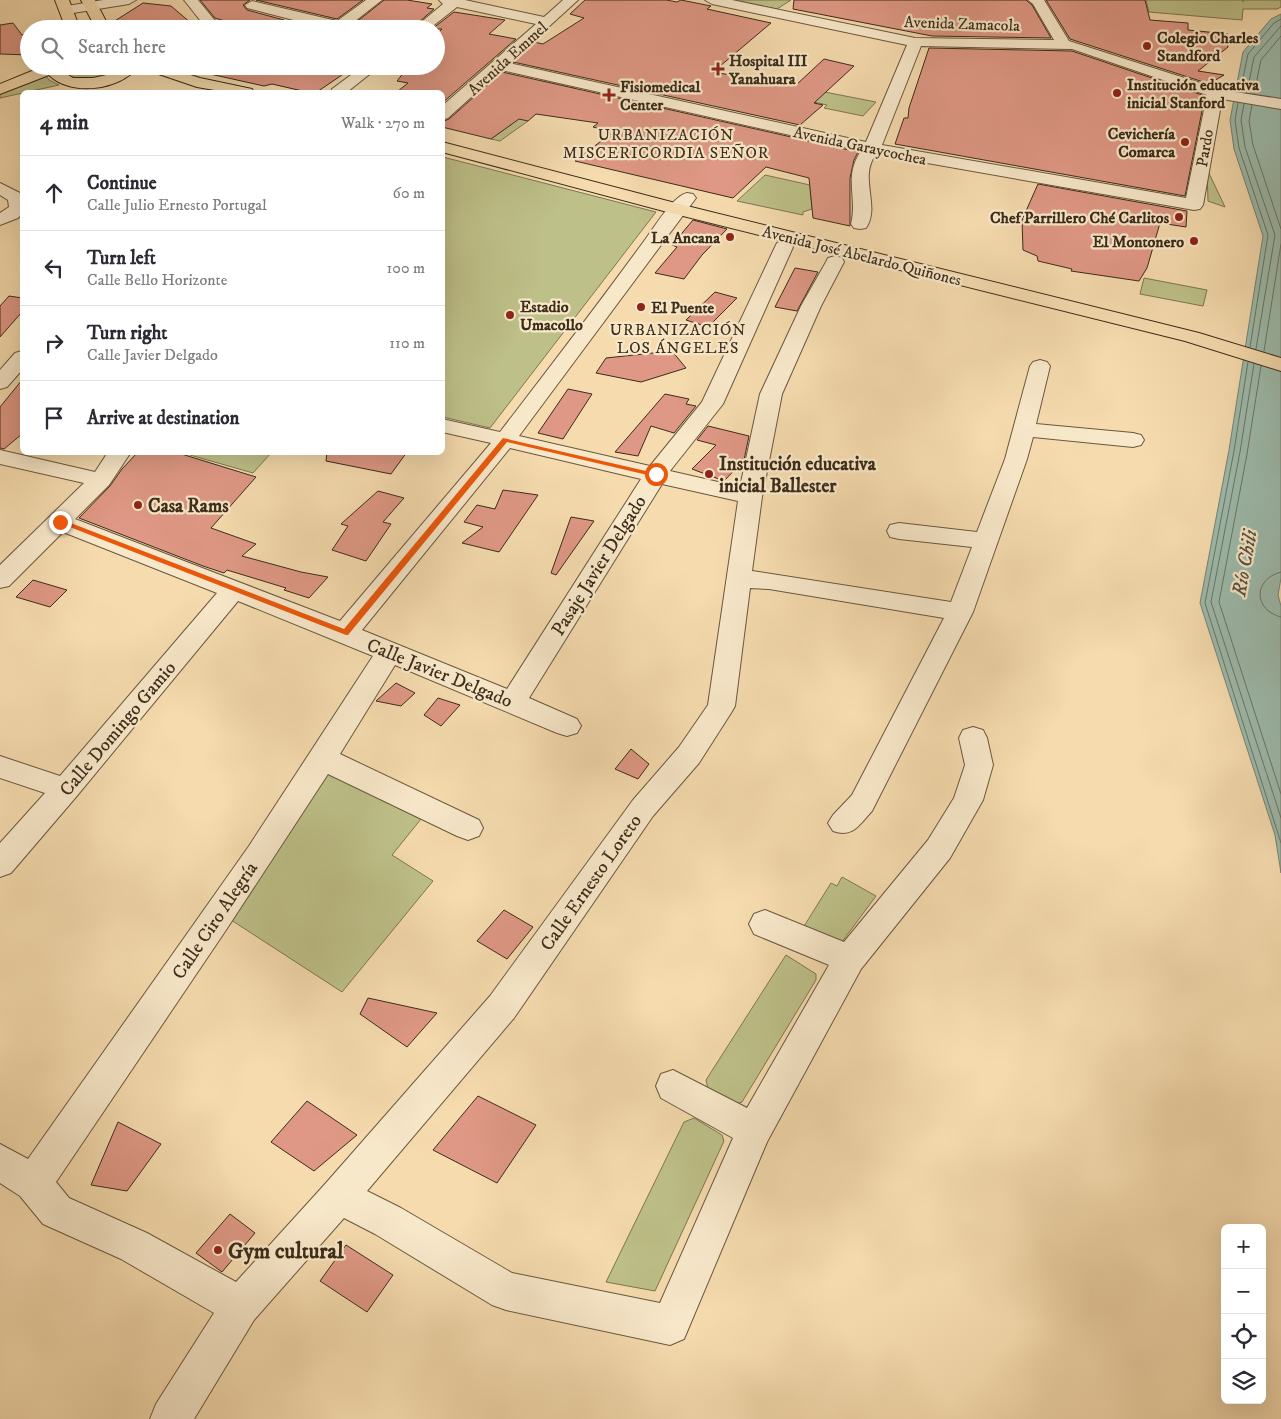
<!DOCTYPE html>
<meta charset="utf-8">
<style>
:root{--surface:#fff;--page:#f2f2f3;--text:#2b2b33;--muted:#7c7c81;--line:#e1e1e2}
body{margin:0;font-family:"IM FELL DW Pica",serif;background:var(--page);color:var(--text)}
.controls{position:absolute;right:15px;bottom:15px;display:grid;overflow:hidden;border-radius:8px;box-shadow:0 5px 20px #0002}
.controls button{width:45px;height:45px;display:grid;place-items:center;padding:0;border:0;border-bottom:1px solid var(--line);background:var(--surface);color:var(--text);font:25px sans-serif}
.stop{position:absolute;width:15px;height:15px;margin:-11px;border:4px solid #ea580c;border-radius:50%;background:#fff}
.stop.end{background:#ea580c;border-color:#fff;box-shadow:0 1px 5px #0008}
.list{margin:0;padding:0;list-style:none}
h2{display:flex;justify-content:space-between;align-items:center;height:65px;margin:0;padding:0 20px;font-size:21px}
h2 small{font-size:16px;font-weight:400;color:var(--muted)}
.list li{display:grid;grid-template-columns:32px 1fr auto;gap:15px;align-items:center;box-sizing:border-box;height:75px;padding:0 20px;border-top:1px solid var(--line)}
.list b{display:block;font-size:19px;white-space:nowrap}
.list p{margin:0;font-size:16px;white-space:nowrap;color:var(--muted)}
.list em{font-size:16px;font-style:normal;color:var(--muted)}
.icon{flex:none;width:28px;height:28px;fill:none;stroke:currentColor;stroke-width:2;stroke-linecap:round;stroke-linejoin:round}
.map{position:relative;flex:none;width:1281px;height:1419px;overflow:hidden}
.search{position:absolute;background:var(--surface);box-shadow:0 5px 20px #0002;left:20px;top:20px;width:425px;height:55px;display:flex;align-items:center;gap:12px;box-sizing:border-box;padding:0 18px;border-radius:28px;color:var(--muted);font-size:19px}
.panel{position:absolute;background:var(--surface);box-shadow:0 5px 20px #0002;left:20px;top:90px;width:425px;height:365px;border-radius:8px}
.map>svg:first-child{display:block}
</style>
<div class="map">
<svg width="1281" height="1419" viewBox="0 0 1281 1419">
<rect width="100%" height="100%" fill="#f5dbae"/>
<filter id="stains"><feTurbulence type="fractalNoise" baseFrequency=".004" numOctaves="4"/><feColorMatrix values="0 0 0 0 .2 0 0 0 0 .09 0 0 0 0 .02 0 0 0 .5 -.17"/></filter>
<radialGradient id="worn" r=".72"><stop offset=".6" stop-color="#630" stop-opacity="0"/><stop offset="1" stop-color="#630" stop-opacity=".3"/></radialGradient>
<!-- green -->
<g fill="#bec089" stroke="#7d7651">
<polygon points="728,0 791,0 777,9"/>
<polygon points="1146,0 1243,0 1243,2 1244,0 1281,0 1281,7 1277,9 1243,9 1242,20 1149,12"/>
<path d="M66,66h58c-15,13 -41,18 -58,8l-2,-3z"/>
<polygon points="46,76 49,80 59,85 0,98 0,94"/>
<polygon points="542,79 576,86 565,94 537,90 528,121 500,141 491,139 512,124 538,82"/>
<polygon points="804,88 876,102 863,116 824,108 827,105 805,100"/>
<polygon points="443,157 656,212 490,428 443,417"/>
<polygon points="1207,169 1225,207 1208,201"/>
<polygon points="765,175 810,185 812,209 803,212 803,215 737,201"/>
<polygon points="1144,278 1207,290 1203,306 1140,294"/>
<polygon points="183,453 271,453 253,473"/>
<polygon points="329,773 421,819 392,855 433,881 342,992 228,918 315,789"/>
<polygon points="842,877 876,896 836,950 801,931 831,883 837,886"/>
<polygon points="786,955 816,974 816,980 742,1102 736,1104 708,1089 706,1080"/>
<polygon points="694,1118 722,1135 724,1141 655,1291 606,1282 684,1122"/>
</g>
<!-- water -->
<polygon fill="#9cbbad" stroke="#768272" points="1281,14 1281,578 1278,595 1281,606 1281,873 1275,835 1200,603 1229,450 1263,236 1234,149 1230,120 1243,52 1271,19"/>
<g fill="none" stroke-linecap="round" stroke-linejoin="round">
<!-- shore -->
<g stroke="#6c7463" stroke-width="1">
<polyline points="1240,92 1248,54 1274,23 1281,19"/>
<polyline points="1247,92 1254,57 1281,26"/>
<polyline points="1254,94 1261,60 1281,36"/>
<polyline points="1238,103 1235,120 1239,148 1268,235 1250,347"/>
<polyline points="1244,104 1241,120 1245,147 1275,235 1256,349"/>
<polyline points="1252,105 1249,121 1253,145 1281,229"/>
<polyline points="1264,351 1281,244"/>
<polyline points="1248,362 1234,451 1205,603 1281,843"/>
<polyline points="1254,364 1240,452 1211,602 1281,818"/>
<polyline points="1261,366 1247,454 1219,602 1281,794"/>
<path d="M1281,572c-28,7 -28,38 0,45"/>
</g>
</g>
<!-- building -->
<g fill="#df9885" stroke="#3c2c19">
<polygon points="200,0 250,0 243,5 247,10 284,20 263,29 250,29 215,18"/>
<polygon points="256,0 363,0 337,19"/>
<polygon points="384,0 407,0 432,4 427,8 434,9 411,29 371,29 354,24"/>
<polygon points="585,0 666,0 677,2 681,0 711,6 707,9 771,23 713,72 795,86 824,59 854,66 814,103 823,105 800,125 513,62 534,42 543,44 584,18 570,14"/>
<polygon points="794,0 1026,0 1032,5 1051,38 932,36 793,9"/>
<polygon points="1046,0 1145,0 1150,20 1188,23 1188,30 1228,34 1228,47 1198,71 1224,75 1212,82 1225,87 1222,88 1070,39"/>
<polygon points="143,3 171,6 198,29 112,29 110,24"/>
<polygon points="454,12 505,20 489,34 516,39 442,103 442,92 397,92 408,83 397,81 409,66 436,66 436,35 442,29 432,29"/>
<polygon points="13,23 22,35 29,34 29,55 0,54 0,25"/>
<polygon points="929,48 1072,51 1205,96 1185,196 895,144 904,118 908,118 909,108"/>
<polygon points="211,66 355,66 317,92 307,92 272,84 264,86 210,74"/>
<polygon points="502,72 858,152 854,160 850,178 850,226 813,218 809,178 766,167 733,198 575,161 613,132 593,127 598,123 536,114 528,121 519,119 491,139 442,127 442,122 449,119"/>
<polygon points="1038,184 1187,211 1186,227 1160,223 1147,268 1139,281 1071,271 1072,269 1038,261 1037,256 1023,250 1022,220"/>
<polygon points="693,220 727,229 702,255 684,279 655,273 677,247 672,245"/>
<polygon points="795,268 818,272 797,311 775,307"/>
<polygon points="715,292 737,298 708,327 686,320"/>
<polygon points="9,296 22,298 22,312 0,337 0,306"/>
<polygon points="672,351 686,368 641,382 596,373 606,358"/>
<polygon points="22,380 22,434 4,449 0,448 0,407"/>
<polygon points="568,389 592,394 563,439 538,433"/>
<polygon points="665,394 689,399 686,404 696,406 674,433 651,426 638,456 615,452"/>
<polygon points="708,426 749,436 744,460 724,481 692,469 716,445 697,440"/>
<polygon points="138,452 175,452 256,477 211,528 256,544 242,556 301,572 328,577 309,598 284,590 286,588 227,570 224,573 203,566 79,518 110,486 122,469"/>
<polygon points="327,452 407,452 391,474 326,461"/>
<polygon points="503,490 538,495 499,552 462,543 483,527 464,522 477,505 495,509"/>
<polygon points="378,491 404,498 383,522 391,524 366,561 332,550 348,526 341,524"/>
<polygon points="571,517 594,521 556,575 551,573"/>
<polygon points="33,580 67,590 50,607 16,597"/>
<polygon points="396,683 415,693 401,706 376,701"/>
<polygon points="438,698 460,705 441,726 424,715"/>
<polygon points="631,749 649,764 638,779 615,769"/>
<polygon points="504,910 533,927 507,959 477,941"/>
<polygon points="368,998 437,1013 407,1047 360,1014"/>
<polygon points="478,1096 536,1125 497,1183 433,1150"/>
<polygon points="307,1101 357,1135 314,1171 271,1142"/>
<polygon points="118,1122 161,1144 127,1191 91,1185"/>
<polygon points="230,1214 255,1233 222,1272 196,1253"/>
<polygon points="346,1245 393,1275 367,1312 320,1281"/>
</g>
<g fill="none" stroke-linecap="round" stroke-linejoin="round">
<defs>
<g id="minor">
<polygon points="103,0 136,0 129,4 67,14 60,10 67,6"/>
<polygon points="184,0 198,0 222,29 207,29"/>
<polygon points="366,0 382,0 345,29 328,29 247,8 245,5 252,1 337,21"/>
<path d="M439,0h26l79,17 19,-17h15l-69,63 357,79 41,-97 -195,-41 -7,-4h27l183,38 139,2 -21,-36 -5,-4h16l25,41 153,49 59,9v10l-59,-10 -19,106 -3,4 -6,1 -318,-56c-18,24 5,52 -10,74l-6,1 -6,-1 -3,-4c7,-27 -8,-47 10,-73l-360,-81 -53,48 -6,2v-14l94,-82 -79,-17 -28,22h-16l30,-25zM921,46l151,3 135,46 -21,103 -304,-53z"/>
<polygon points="363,66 380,66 347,92 331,92 332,89"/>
<polygon points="0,183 22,194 22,214 18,218 0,225 0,213 9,207 8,200 0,195"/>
<path d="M687,193l6,1 3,4 -177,238 131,30 52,-64 73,-155 2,-4 7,-2 7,2 2,4 -70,157 -53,67 70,16 20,-93 41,-88 25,-44 2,-4 7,-2 7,2 2,4 -23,44 -39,88 -20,103 -10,74 199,31 21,-55 -73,-8 -9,-2 -3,-6 3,-6 9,-2 78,9 28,-73 25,-93 3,-4 7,-2 7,2 3,4 -14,58 97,9 8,2 3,5 -3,5 -8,2 -100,-10 -6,22 -54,153 -101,199c-13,14 -19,27 -39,20l-5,-8 5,-8 19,-20 92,-177 -175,-29 -19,-1 -15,118 -4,7 -32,50 -46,53 -139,202 -147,173 34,17 111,65 148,30 73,-165 -72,-40 -5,-12 5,-12 12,-4 74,38 82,-143 -75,-31 -5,-10 5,-10 11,-4 79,32 84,-102 26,-42 11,-33 -6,-27 4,-8 10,-3 10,3 4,8 6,27 -10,35 -33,58 -89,111 -94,173 -83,197 -14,6 -164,-35 -14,-5 -117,-71 -31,-16 -90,102 -60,99h-44l6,-15 58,-91 -93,-54 -78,-35 -23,-28 -20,-13v-39l28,15 221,-313 124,-190 -135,-55 -162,196 -65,76 -11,4v-34l45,-50 -45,-15v-22l60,20 157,-183 -154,-61 -54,54 -9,2v-23l84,-82 -84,-19v-14l95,22 13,-20h23l-22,33 -34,34 265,102 151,-178 -49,-11v-13l58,13c50,-65 99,-129 147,-195 9,-12 26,-41 40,-44zM510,448l131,31 -134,210 -145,-59zM662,484l76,17 -30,204 -29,42 -46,53 -143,196 -164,187 -90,99 -89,-49 -78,-35 -13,-16 170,-252 102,-156 129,62 11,4 11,-4 4,-8 -4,-8 -139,-66 55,-89 162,68 10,3 10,-3 4,-7 -4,-7 -48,-21z"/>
<polygon points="22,351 22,370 7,387 0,389 0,370 15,353"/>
</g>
<g id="major">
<polygon points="55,0 69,0 80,29 66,29"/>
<polygon points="81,0 95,0 110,29 96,29"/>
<path d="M44,66h19l-1,5 11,7h20l18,-4 12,-8h39l38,12 52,11 2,3h-28l-29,-5 -59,-20c-18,23 -67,30 -89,8l-49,19v-10z"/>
<polygon points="442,142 683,205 1199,333 1281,358 1281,371 1185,341 671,213 442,152"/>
</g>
</defs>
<!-- minor casing -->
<use href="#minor" stroke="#6a583e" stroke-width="2"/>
<!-- major casing -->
<use href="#major" stroke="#3c2c19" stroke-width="2"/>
<!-- minor -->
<use href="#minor" fill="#f8e8ca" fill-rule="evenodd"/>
<!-- major -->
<use href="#major" fill="#f5dbae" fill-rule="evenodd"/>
</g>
<!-- route -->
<polygon fill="#ea580c" points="503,438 659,474 656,477 507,442 348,635 346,635 57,522 63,520 344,629"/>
<!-- markers -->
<g fill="#8f2418" stroke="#f8e8ca" stroke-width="2">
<circle cx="1147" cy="46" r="5"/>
<path d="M715.5 61.5h5v5h5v5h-5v5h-5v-5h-5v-5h5z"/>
<circle cx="1117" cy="93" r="5"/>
<path d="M606.5 87.5h5v5h5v5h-5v5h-5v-5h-5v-5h5z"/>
<circle cx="1185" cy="142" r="5"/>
<circle cx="1179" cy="217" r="5"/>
<circle cx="730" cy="237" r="5"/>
<circle cx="1194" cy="241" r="5"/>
<circle cx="641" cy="307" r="5"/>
<circle cx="510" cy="315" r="5"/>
<circle cx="709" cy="474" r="5"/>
<circle cx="138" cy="505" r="5"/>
<circle cx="218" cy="1250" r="5"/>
</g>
<g text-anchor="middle" stroke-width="4.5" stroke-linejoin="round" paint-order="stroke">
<!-- far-street labels -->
<g font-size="16" fill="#3c2c19" stroke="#f8e8ca">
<text transform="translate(962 23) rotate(2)" y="6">Avenida Zamacola</text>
<text transform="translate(507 58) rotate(-42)" y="6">Avenida Emmel</text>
<text transform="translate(860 145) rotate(12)" y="6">Avenida Garaycochea</text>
<text transform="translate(1204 148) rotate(-80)" y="6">Pardo</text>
<text transform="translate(862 255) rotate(14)" y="6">Avenida José Abelardo Quiñones</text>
</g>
<!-- far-poi labels -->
<g font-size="16" font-weight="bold" fill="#3c2c19" stroke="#f8e8ca" text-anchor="start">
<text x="1157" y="43">Colegio Charles<tspan x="1157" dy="18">Standford</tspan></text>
<text x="729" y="66">Hospital III<tspan x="729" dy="18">Yanahuara</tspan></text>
<text x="1127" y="90">Institución educativa<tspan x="1127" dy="18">inicial Stanford</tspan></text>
<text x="620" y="92">Fisiomedical<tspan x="620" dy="18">Center</tspan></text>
<text x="1175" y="139" text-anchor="end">Cevichería<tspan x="1175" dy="18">Comarca</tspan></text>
<text x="1169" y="223" text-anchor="end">Chef Parrillero Ché Carlitos</text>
<text x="720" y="243" text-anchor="end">La Ancana</text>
<text x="1184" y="247" text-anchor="end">El Montonero</text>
<text x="520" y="312">Estadio<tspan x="520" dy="18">Umacollo</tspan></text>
<text x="651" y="313">El Puente</text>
</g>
<!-- far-neighbourhood labels -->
<g font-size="16" letter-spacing="1" fill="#3c2c19" stroke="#f8e8ca">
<text x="666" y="140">URBANIZACIÓN<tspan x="666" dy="18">MISCERICORDIA SEÑOR</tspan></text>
<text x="678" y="335">URBANIZACIÓN<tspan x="678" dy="18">LOS ÁNGELES</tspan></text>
</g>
<!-- poi labels -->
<g font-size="19" font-weight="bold" fill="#3c2c19" stroke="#f8e8ca" text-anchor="start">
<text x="719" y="470">Institución educativa<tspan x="719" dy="22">inicial Ballester</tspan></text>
<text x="148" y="512">Casa Rams</text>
</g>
<!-- street labels -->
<g font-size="19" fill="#3c2c19" stroke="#f8e8ca">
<text transform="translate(598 565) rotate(-58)" y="7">Pasaje Javier Delgado</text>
<text transform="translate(440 672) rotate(22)" y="7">Calle Javier Delgado</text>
<text transform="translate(117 728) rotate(-50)" y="7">Calle Domingo Gamio</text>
<text transform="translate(590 882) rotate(-55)" y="7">Calle Ernesto Loreto</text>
<text transform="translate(214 920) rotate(-56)" y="7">Calle Ciro Alegría</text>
</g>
<!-- water labels -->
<g font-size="20" font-style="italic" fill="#54503e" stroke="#f8e8ca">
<text transform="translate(1244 563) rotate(-80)" y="7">Río Chili</text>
</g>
<!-- near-poi labels -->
<g font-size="22" font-weight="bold" fill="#3c2c19" stroke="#f8e8ca" text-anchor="start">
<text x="228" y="1258">Gym cultural</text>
</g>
</g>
<rect width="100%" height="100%" filter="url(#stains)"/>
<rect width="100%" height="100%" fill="url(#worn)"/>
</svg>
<div class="controls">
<button>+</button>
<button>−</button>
<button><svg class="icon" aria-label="locate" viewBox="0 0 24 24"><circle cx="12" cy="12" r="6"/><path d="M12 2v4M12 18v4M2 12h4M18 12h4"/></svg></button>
<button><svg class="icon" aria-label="layers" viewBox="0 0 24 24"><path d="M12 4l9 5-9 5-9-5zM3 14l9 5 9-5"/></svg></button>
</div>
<div class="stop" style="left:656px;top:474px"></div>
<div class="stop end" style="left:60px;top:522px"></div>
<div class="search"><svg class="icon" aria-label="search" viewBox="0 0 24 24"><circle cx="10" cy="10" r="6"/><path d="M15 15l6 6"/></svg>Search here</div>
<section class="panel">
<h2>4 min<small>Walk · 270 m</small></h2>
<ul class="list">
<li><svg class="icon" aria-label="ahead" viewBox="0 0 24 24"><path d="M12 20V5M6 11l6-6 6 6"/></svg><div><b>Continue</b><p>Calle Julio Ernesto Portugal</p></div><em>60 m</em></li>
<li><svg class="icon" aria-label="left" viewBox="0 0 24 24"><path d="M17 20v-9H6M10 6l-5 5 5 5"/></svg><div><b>Turn left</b><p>Calle Bello Horizonte</p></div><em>100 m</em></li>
<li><svg class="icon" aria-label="right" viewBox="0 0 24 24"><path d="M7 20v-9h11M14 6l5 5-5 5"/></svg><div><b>Turn right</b><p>Calle Javier Delgado</p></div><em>110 m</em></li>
<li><svg class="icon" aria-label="arrive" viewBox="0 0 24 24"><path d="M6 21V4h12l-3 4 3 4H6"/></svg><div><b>Arrive at destination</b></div></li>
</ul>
</section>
</div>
